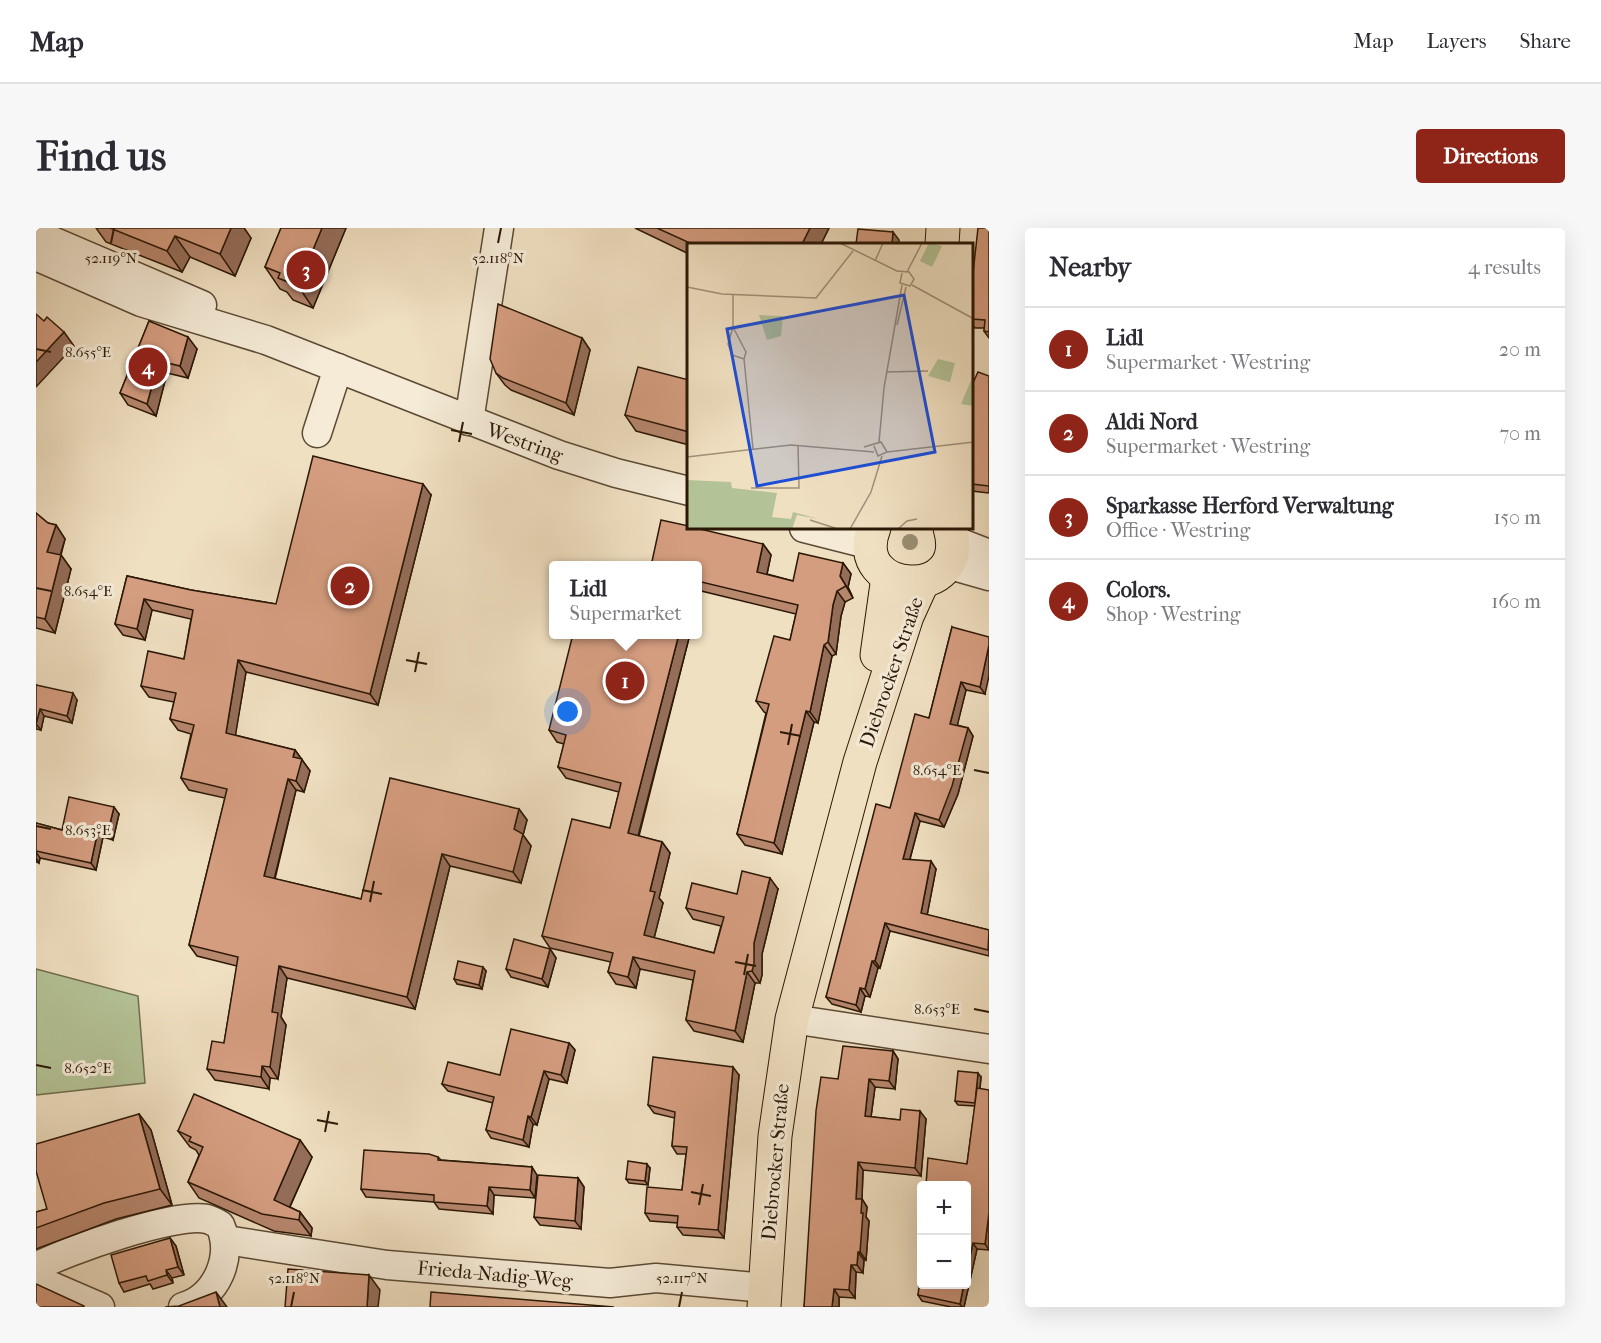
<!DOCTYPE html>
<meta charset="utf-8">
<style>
:root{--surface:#fff;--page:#f7f7f7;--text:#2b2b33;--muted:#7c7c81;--line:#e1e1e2;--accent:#8f2418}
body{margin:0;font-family:"IM FELL French Canon",serif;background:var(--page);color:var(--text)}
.controls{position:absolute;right:18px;bottom:18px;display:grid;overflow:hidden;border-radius:6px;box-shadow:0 6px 24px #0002}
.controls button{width:54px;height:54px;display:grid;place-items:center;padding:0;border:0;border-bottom:2px solid var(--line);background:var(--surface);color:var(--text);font:30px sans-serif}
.you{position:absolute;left:532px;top:484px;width:21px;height:21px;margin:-15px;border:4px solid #fff;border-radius:50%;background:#1a73e8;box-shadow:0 0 0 9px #1a73e833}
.badge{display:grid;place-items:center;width:39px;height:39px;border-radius:50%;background:var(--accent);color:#fff;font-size:20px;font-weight:700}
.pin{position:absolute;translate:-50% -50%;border:3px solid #fff;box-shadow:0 2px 6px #0006}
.popup{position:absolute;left:513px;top:333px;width:153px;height:78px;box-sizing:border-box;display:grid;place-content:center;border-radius:6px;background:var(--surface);filter:drop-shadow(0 2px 4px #0005);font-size:20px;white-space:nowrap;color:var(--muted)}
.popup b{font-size:22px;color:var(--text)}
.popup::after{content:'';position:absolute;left:50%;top:100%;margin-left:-12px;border:12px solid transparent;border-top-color:var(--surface)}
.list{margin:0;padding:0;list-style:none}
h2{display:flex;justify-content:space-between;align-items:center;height:78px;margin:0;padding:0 24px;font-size:26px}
h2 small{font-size:20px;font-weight:400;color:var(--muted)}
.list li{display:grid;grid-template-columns:39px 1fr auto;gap:18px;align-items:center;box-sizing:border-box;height:84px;padding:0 24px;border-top:2px solid var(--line)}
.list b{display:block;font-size:22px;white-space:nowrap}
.list p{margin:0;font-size:20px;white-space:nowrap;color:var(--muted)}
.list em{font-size:20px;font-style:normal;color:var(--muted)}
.map{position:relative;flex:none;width:953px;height:1079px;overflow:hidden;border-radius:6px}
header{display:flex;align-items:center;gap:36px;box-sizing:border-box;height:84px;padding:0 30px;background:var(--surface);border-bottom:2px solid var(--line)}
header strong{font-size:28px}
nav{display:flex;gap:33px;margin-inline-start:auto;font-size:21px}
.intro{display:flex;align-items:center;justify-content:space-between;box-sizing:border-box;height:144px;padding:0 36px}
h1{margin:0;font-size:42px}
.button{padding:15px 27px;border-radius:6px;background:var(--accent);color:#fff;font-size:21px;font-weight:700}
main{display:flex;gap:36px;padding:0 36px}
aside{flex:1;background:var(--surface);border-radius:6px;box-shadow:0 6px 24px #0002}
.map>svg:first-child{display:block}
</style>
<header>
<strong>Map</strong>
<nav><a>Map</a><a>Layers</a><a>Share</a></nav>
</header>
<div class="intro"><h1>Find us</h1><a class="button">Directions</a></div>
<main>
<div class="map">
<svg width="953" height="1079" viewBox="0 0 953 1079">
<rect width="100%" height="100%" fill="#f0e0c2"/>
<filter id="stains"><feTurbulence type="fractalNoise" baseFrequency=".00333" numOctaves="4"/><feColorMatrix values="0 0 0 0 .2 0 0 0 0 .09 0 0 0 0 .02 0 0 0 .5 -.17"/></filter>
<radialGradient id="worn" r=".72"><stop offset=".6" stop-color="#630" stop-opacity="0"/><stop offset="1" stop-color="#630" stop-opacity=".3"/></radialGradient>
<!-- green -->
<polygon fill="#b4c397" stroke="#706e4e" stroke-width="1.5" points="0,741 102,768 109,855 0,867"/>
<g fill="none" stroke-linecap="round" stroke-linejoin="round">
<defs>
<g id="minor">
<polyline points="0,6 166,77"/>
<polyline points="0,28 105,74 230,112 523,227 580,245 653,263"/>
<polyline points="433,193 463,0"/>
<polyline points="281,205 302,140"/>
<polyline points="768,300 835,317"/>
<polyline points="917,312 953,326"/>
<polyline points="911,336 953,348"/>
<polyline points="756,791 953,821"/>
<polyline points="190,1012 351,1037 574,1055 620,1050 730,1060"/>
<path d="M0,1039c30,-16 139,-55 171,-48 4,1 9,4 13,6 14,31 -3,72 -37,82"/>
<polyline points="0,1047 13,1057 64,1079"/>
</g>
<g id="major">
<polyline points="906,16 907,0"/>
<path d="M838,300c-27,68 98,76 76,0"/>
<polyline points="841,427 852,349"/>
<polyline points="728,1079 739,908 756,791 824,534 871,388 886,355"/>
</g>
</defs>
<!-- minor casing -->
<use href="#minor" stroke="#5c4a35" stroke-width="31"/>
<!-- major casing -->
<use href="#major" stroke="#2b1806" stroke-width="35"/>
<!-- minor -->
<use href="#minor" stroke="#f5ebd7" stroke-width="28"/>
<!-- major -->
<use href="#major" stroke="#f0e0c2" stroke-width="33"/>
</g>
<!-- trees -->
<circle fill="#9a8e73" cx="874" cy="314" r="8"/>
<!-- wall -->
<g fill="#b7876e" stroke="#2b1806" stroke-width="1.5">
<polygon points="60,0 208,0 215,10 199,48 154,29 146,44 70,14"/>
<polygon points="245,0 310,0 277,80 257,72 251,64 244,61 229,39"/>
<polygon points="599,0 793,0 785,16 653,16 653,26"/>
<polygon points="953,0 953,110 948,103 949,100 939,100 936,96 936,54"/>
<polygon points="113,93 161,121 152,150 131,145 120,188 92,177 84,165"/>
<polygon points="546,110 554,122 538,187 475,162 469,157 460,145"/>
<polygon points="953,148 953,265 936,263 936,157"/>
<polygon points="653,152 653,217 600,203 589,187"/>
<polygon points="395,267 342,477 210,444 199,507 259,522 274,543 268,564 260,562 239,651 325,671 483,581 491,592 487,607 495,618 485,655 414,638 379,781 251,750 245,789 250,797 242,851 234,850 233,861 179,852 171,841 188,815 201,738 161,728 153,717 189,570 153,562 145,550 155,506 142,502 134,491 138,474 113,469 105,458 148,431 155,391 116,382 109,412 87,407 79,396 91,348 155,362 240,376"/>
<polygon points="0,285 12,295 20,297 29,311 25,327 35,341 19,405 0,400"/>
<polygon points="727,316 735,327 731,346 757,353 807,335 815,346 812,359 817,370 809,374 805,388 800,426 796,428 782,495 778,494 746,626 709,617 701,606 730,485 728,484 720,473 754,412 760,386 665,363 661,378 661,338"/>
<polygon points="916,399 949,466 930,462 921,497 932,500 937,508 922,566 908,599 884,593 874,631 900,641 891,687 953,702 953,728 854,703 844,740 842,740 834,769 829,768 825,784 796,776 790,769 854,580 893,490"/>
<polygon points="654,406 603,608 626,614 634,625 623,670 627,675 618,710 678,725 685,698 657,691 650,680 701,666 742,661 726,726 726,747 724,755 719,755 707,814 658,803 650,792 657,752 604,741 600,760 580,756 572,744 575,734 514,720 506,708 574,600 583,564 530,550 522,539 528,516 521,514 513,502"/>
<polygon points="0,457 41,472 36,495 8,488 5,502 0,501"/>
<polygon points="83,586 77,612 67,609 60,642 4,630 3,635 0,634 0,595 26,602"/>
<polygon points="514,721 520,730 512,759 475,749 470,741"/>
<polygon points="450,743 446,761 421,756 418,751"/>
<polygon points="533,815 539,822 531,855 513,851 501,897 497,896 493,919 455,910 450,902 457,875 412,863 406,856 464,847"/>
<polygon points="857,823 862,831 859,861 839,859 835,889 864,892 890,891 885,948 827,942 826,971 831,979 830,989 833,993 830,1032 828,1032 827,1045 820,1044 819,1070 803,1069 803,1079 768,1079 802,851"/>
<polygon points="703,847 688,1010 647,1007 641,999 642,995 614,993 609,985 646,962 650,926 641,926 636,918 639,890 618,885 612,877"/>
<polygon points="945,849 944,861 953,1022 941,1021 928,1079 915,1079 886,1073 882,1067 931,936 939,878 922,877 919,873"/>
<polygon points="103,886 115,902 136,977 80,991 0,1021 0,984 11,981"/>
<polygon points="142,903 264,912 276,929 254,979 264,984 276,1000 275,1008 238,1003 163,970 152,954 163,927 160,922 154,919"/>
<polygon points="402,929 405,932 496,939 499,970 458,967 457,986 403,981 398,974 330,969 325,961"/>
<polygon points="614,940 612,957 593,955 590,951"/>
<polygon points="542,950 548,959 545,1001 504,997 498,989"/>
<polygon points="134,1010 140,1018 148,1047 136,1050 137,1055 117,1061 114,1056 88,1064 83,1055"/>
</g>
<!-- shaded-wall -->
<g fill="#956e5a" stroke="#2b1806" stroke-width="1.5">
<polygon points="195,0 208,0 215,10 199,48 184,26"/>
<polygon points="286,0 310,0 277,80 262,58"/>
<polygon points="774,0 793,0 785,16 766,16"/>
<polygon points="857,4 863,12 863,16 856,16"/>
<polygon points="139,8 154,29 146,44 131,23"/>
<polygon points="28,104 38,118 0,159 0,134"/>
<polygon points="152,109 161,121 152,150 144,138"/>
<polygon points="546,110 554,122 538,187 530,175"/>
<polygon points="123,133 131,145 120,188 111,176"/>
<polygon points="387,256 395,267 342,477 334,466"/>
<polygon points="20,297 29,311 21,338 11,324"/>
<polygon points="727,316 735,327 729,355 721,344"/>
<polygon points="25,327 35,341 19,405 9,391"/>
<polygon points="807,335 815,346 812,359 817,370 810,358 804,348"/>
<polygon points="661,358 665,363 661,378"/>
<polygon points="801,363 809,374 805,388 800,426 792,414 797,377"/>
<polygon points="108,371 116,382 109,412 101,401"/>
<polygon points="643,406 654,406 600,616 592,605"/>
<polygon points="788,417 796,428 782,495 774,484"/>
<polygon points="953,417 953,448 949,466 944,459"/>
<polygon points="202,432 210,444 198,516 190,505"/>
<polygon points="925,454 930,462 920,503 914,496"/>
<polygon points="37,465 41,472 36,495 31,488"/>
<polygon points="4,481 8,488 5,502 0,496"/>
<polygon points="770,483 778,494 746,626 738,615"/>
<polygon points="932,500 937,508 922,566 908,599 903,592"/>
<polygon points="259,522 274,543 268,564 260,553 257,529"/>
<polygon points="252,551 260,562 236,660 228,648"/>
<polygon points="78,579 83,586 77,612 72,604"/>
<polygon points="483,581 491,592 487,607 495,618 485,655 477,644 478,601"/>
<polygon points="879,585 884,593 872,638 867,631"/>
<polygon points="62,602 67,609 60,642 55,635"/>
<polygon points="626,614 634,625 623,670 627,675 616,718 608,707 614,663"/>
<polygon points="0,624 4,630 3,635 0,630"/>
<polygon points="406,626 414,638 379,781 371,769"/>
<polygon points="895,633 900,641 890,693 885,685"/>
<polygon points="734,650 742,661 726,726 726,747 724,755 716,743 718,715"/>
<polygon points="849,695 854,703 844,740 839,733"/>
<polygon points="514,721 520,730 512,759 506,751"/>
<polygon points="597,729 604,741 600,760 592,749"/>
<polygon points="836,733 842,740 834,769 829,761"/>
<polygon points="243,738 251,750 245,789 250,797 242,851 234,839 236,784"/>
<polygon points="447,739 450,743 446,761 443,757"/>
<polygon points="711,744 719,755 707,814 699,803"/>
<polygon points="824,760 829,768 825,784 820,777"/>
<polygon points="533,815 539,822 531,855 525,847"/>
<polygon points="857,823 862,831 859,861 853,853"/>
<polygon points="226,838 234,850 233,861 225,849"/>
<polygon points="697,839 703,847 688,1010 682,1002"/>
<polygon points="508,843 513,851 501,897 495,889"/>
<polygon points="942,845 945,849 942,879 939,875"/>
<polygon points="833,851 839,859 834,896 829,888"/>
<polygon points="884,883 890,891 885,948 879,940"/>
<polygon points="103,886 115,902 136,977 124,961"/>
<polygon points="492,888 497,896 493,919 487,912"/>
<polygon points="264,912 276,929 249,989 238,972"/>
<polygon points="822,934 827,942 826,971 831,979 830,989 833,993 830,1032 824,1024 825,985 820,971"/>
<polygon points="611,936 614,940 612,957 609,953"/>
<polygon points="496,939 501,947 499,970 494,962"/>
<polygon points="542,950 548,959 545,1001 539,993"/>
<polygon points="453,959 458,967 457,986 451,978"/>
<polygon points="264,984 276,1000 275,1008 263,992"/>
<polygon points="953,985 953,1022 949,1016"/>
<polygon points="134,1010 140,1018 148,1047 142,1039"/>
<polygon points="937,1015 941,1021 928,1079 926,1079 924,1076 928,1056 930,1056 930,1046"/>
<polygon points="822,1024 828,1032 827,1045 821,1037"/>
<polygon points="815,1037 820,1044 819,1070 813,1062"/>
<polygon points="130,1042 136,1050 137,1055 131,1047"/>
<polygon points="333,1047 344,1062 342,1079 331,1079"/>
<polygon points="798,1061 803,1069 803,1079 796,1079"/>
<polygon points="180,1064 191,1079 184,1079"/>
</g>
<!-- building -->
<g fill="#d59d80" stroke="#2b1806" stroke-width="1.5">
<polygon points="74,0 195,0 184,26 139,8 131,23"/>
<polygon points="245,0 286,0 262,58 242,50 244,45 229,39"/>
<polygon points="621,0 774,0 766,16 656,16"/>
<polygon points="942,0 953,0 953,104 948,103 949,92 936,91 936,54"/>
<polygon points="822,1 857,4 856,16 820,16"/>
<polygon points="462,76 546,110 530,175 467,150 460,145 454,131"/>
<polygon points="0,86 8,93 11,89 28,104 0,134"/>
<polygon points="113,93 152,109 144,138 123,133 111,176 84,165"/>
<polygon points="602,139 653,152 653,204 589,187"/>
<polygon points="942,144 953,148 953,258 936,256 936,157"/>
<polygon points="277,228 387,256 334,466 202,432 190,505 259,522 257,529 266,531 260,553 252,551 228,648 325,671 354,550 483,581 478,601 487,606 477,644 406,626 371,769 243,738 236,784 242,785 234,839 226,838 225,849 171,841 176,813 188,815 202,729 153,717 191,561 145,550 158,497 134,491 140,465 105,458 112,423 148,431 157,382 108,371 101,401 79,396 91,348 155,362 240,376"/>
<polygon points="0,285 12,295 20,297 11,324 25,327 9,391 0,389"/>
<polygon points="625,292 653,298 653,300 660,300 727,316 721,344 757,353 763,325 807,335 804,348 810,358 801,363 797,377 792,414 788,417 774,484 770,483 738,615 701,606 733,476 720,473 738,408 754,412 762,377 661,353 661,338 615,338"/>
<polygon points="916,399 953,409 953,417 944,459 925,454 914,496 932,500 916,558 903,592 879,585 867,631 895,633 885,685 953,702 952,722 849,695 839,733 836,733 829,761 824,760 820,777 790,769 840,576 854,580 879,486 893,490"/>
<polygon points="537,406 643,406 592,605 626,614 614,663 619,664 608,707 678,725 688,689 650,680 656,655 701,666 706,643 734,650 718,715 718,736 716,743 711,744 699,803 650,792 659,743 597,729 592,749 572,744 577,725 506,708 536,591 574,600 585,555 522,539 530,507 513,502"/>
<polygon points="0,457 37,465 31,488 4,481 0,496"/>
<polygon points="33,569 78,579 72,604 62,602 55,635 0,623 0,595 26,602"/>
<polygon points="478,711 514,721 506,751 470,741"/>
<polygon points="422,733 447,739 443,757 418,751"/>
<polygon points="475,801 533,815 525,847 508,843 495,889 492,888 487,912 450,902 458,869 406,856 412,834 464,847"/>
<polygon points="807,818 857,823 853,853 833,851 829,888 864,892 865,881 884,883 879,940 822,934 820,971 826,971 825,985 827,985 824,1024 822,1024 821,1037 815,1037 813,1062 798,1061 796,1079 768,1079 780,883 785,849 802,851"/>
<polygon points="617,829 697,839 682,1002 641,999 642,988 609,985 611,959 646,962 651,919 636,918 639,884 612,877"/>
<polygon points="922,843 942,845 939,875 919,873"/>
<polygon points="941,860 953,862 953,985 949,1016 937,1015 930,1046 930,957 890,957 892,930 931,936"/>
<polygon points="158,866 264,912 238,972 264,984 263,992 226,986 152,954 167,919 153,913 155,909 142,903"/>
<polygon points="103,886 124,961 68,975 0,1000 0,984 11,981 0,943 0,916"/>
<polygon points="328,922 393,926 402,929 402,932 496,939 494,962 453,959 451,978 398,974 398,967 325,961"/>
<polygon points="592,933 611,936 609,953 590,951"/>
<polygon points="502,947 542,950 539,993 498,989"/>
<polygon points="134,1010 142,1039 130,1042 131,1047 112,1053 110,1048 83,1055 75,1027"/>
<polygon points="252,1041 333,1047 331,1079 249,1079"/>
<polygon points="885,1043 885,1056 928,1056 924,1076 882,1067"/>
<polygon points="0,1056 48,1078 48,1079 0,1079"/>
<polygon points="180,1064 184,1079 129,1079 143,1078"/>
<polygon points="395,1064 578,1079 394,1079"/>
</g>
<!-- ticks -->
<path fill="none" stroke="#2b1806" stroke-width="2" d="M75,15l3,-15M462,15l3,-15M0,121l15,3M415,202l21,4M423,214l4,-20M0,360l15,3M370,432l21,4M379,444l4,-20M744,504l21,4M752,517l4,-21M938,542l15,3M0,598l15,3M326,662l20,4M334,674l4,-21M699,734l21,4M708,747l4,-21M938,781l15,3M0,837l15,3M281,892l21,4M289,904l4,-21M655,964l20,4M663,977l4,-21M255,1079l3,-15M643,1079l3,-15"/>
<g text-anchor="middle" stroke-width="6" stroke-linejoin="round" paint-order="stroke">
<!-- street labels -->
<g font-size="20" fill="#2b1806" stroke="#f5ebd7">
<text transform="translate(489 214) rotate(20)" y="7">Westring</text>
<text transform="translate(855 444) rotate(-71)" y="7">Diebrocker Straße</text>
<text transform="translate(739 934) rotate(-85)" y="7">Diebrocker Straße</text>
<text transform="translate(459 1046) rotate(5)" y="7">Frieda-Nadig-Weg</text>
</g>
</g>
<!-- overview -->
<g transform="translate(651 15)">
<rect width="286" height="286" fill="#f0e0c2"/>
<path d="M242,0l13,3 -10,21 -12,-6zM72,72l24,1 -2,20 -14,4zM251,116l17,4 -5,19 -22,-6zM285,135h1v28l-12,-2zM0,237l44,2 1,6 45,5 -5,24 19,2 2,-7 26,7 -22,-4 -5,14h-105z" fill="#b4c397"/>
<path fill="none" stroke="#a19077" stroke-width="1.5" d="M153,0l57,28 12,1 5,7 -4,7 -10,-3 2,-10M188,18l8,-18M220,29l15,-29M225,42l62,34M0,44l35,7 94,4 37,-47M210,82l9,-38M46,84l13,25 -2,7 -12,-4 -4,-11 5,-17v-33M57,116l9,90M199,129l42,-1M192,199l5,-54 18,-103M177,204l17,-5 6,10 -9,4 -4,-10M200,209l87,-10M0,214l104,-12 83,7M64,245h48l-1,-43M123,277l28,9M163,286l21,-37 11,-36M211,286l9,-8 10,-2"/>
<path fill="#1d4ed8" fill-opacity="0.15" stroke="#1d4ed8" stroke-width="3" d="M217,52l31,157 -178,34 -30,-157z"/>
<rect width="286" height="286" fill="none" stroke="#2b1806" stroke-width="3"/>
</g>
<g font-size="15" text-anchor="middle" fill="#2b1806" stroke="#f5ebd7" stroke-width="6" stroke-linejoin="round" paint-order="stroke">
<text x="75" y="35">52.119°N</text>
<text x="462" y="35">52.118°N</text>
<text x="52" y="129">8.655°E</text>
<text x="52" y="368">8.654°E</text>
<text x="901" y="547">8.654°E</text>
<text x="52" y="607">8.653°E</text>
<text x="901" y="786">8.653°E</text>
<text x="52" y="845">8.652°E</text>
<text x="258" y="1055">52.118°N</text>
<text x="646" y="1055">52.117°N</text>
</g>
<rect width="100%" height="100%" filter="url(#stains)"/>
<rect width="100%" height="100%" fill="url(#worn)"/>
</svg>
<div class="controls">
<button>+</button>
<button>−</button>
</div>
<div class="you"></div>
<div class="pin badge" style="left:589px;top:453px">1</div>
<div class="popup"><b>Lidl</b>Supermarket</div>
<div class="pin badge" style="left:314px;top:358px">2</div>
<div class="pin badge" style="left:270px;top:42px">3</div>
<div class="pin badge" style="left:112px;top:139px">4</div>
</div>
<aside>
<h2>Nearby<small>4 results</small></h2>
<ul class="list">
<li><span class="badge">1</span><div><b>Lidl</b><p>Supermarket · Westring</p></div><em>20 m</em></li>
<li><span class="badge">2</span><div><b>Aldi Nord</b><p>Supermarket · Westring</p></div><em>70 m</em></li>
<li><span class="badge">3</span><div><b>Sparkasse Herford Verwaltung</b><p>Office · Westring</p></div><em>150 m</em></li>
<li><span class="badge">4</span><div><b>Colors.</b><p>Shop · Westring</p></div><em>160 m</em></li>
</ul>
</aside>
</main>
